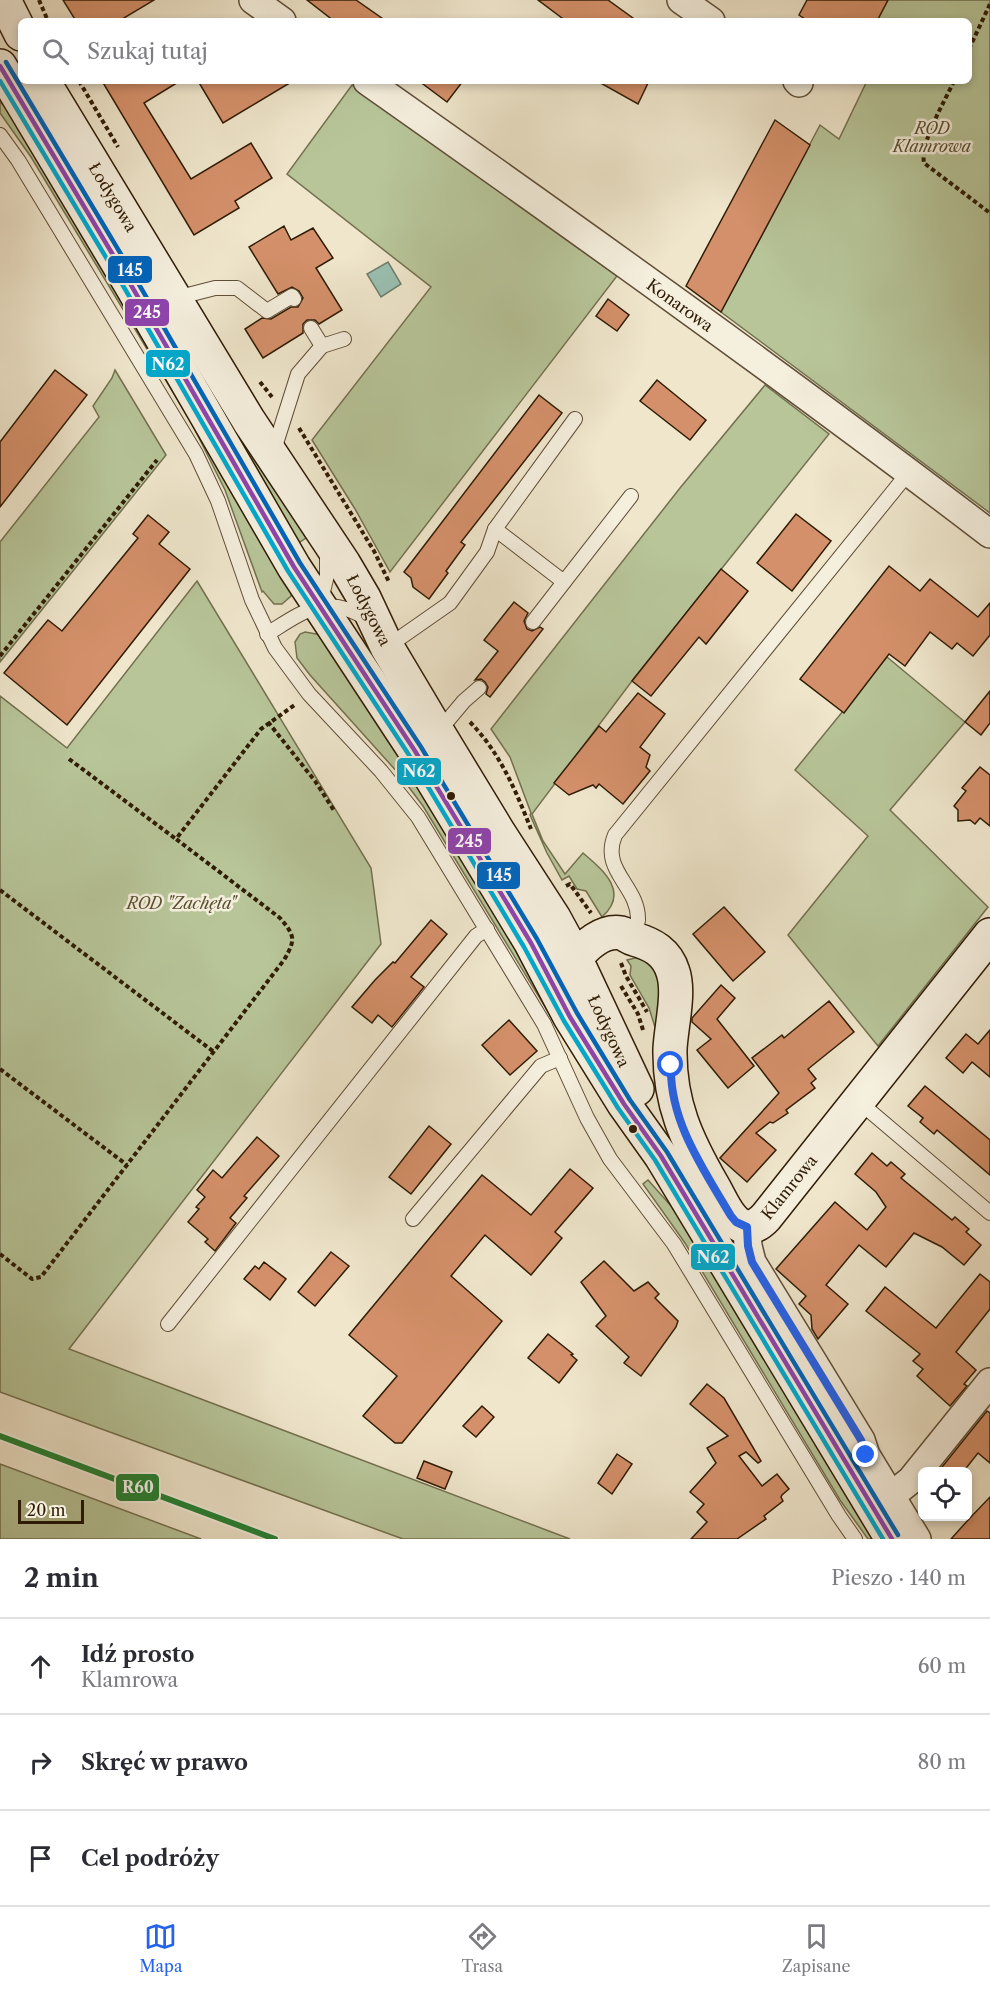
<!DOCTYPE html>
<html lang="pl">
<meta charset="utf-8">
<style>
:root{--surface:#fff;--page:#f2f2f3;--text:#2b2b33;--muted:#7c7c81;--line:#e1e1e2;--accent:#2563eb}
body{margin:0;font-family:"Libre Caslon Text",serif;background:var(--page);color:var(--text)}
.controls{position:absolute;right:18px;bottom:18px;display:grid;overflow:hidden;border-radius:9px;box-shadow:0 3px 9px #0003}
.controls button{width:54px;height:54px;display:grid;place-items:center;padding:0;border:0;border-bottom:2px solid var(--line);background:var(--surface);color:var(--text);font:30px sans-serif}
.scale{position:absolute;left:18px;bottom:15px;width:66px;box-sizing:border-box;padding-left:6px;border:3px solid #301c05;border-top:0;font-size:16px;line-height:21px;white-space:nowrap;color:#301c05;-webkit-text-stroke:4px #f5efde;paint-order:stroke}
.stop{position:absolute;width:18px;height:18px;margin:-14px;border:4px solid #2563eb;border-radius:50%;background:#fff}
.stop.end{background:#2563eb;border-color:#fff;box-shadow:0 2px 6px #0008}
.list{margin:0;padding:0;list-style:none}
h2{display:flex;justify-content:space-between;align-items:center;height:78px;margin:0;padding:0 24px;font-size:26px}
h2 small{font-size:20px;font-weight:400;color:var(--muted)}
.list li{display:grid;grid-template-columns:39px 1fr auto;gap:18px;align-items:center;box-sizing:border-box;height:96px;padding:0 24px;border-top:2px solid var(--line)}
.list b{display:block;font-size:22px;white-space:nowrap}
.list p{margin:0;font-size:20px;white-space:nowrap;color:var(--muted)}
.list em{font-size:20px;font-style:normal;color:var(--muted)}
.icon{flex:none;width:33px;height:33px;fill:none;stroke:currentColor;stroke-width:2;stroke-linecap:round;stroke-linejoin:round}
.map{position:relative;flex:none;width:990px;height:1539px;overflow:hidden}
.search{position:absolute;background:var(--surface);box-shadow:0 3px 9px #0003;left:18px;right:18px;top:18px;height:66px;display:flex;align-items:center;gap:15px;box-sizing:border-box;padding:0 21px;border-radius:9px;color:var(--muted);font-size:22px}
.sheet{height:366px;background:var(--surface)}
nav{display:flex;justify-content:space-around;align-items:center;box-sizing:border-box;height:84px;border-top:2px solid var(--line);background:var(--surface);font-size:16px;color:var(--muted)}
nav a{display:grid;justify-items:center;gap:3px}
nav .on{color:var(--accent)}
.map>svg:first-child{display:block}
</style>
<div class="map">
<svg width="990" height="1539" viewBox="0 0 990 1539">
<rect width="100%" height="100%" fill="#efe6cc"/>
<filter id="stains"><feTurbulence type="fractalNoise" baseFrequency=".00333" numOctaves="4"/><feColorMatrix values="0 0 0 0 .2 0 0 0 0 .09 0 0 0 0 .02 0 0 0 .5 -.17"/></filter>
<radialGradient id="worn" r=".72"><stop offset=".6" stop-color="#630" stop-opacity="0"/><stop offset="1" stop-color="#630" stop-opacity=".3"/></radialGradient>
<!-- green -->
<g fill="#b7c599" stroke="#74704f" stroke-width="1.5">
<polygon points="888,0 990,0 990,513 721,312 820,125 839,139 866,83 864,81 969,81 969,21 877,21"/>
<polygon points="352,85 617,276 390,572 355,509 312,440 431,287 287,174"/>
<polygon points="0,102 13,114 292,590 291,596 282,604 274,604 263,591 262,592 225,490 191,422 31,157 0,113"/>
<polygon points="47,109 306,538 297,544"/>
<polygon points="115,370 166,455 0,662 0,542 99,417 93,406 112,378"/>
<path d="M765,385l64,49 -197,247 -100,133 11,27 22,33 18,-21c20,17 47,39 19,64l-16,-26 -9,-2 -8,-13 -7,4 -15,-27 -17,-38 1,-2 -21,-56 -19,-28 189,-241z"/>
<polygon points="197,581 371,868 381,944 69,1349 570,1539 403,1539 0,1392 0,696 67,748"/>
<polygon points="305,632 322,635 331,640 559,1017 553,1020 423,806 399,774 310,675 297,658 295,642 300,634"/>
<polygon points="887,657 965,722 890,810 988,907 878,1046 788,935 868,836 795,770"/>
<path d="M635,958c35,2 25,61 25,85l-11,-35 -19,-33 1,-9 -4,-6z"/>
<polygon points="648,1180 680,1216 877,1539 868,1539 840,1500 685,1243 643,1184"/>
<polygon points="0,1464 201,1539 0,1539"/>
</g>
<!-- water -->
<polygon fill="#9ac0b2" stroke="#707e6d" stroke-width="1.5" points="388,262 401,284 381,297 367,274"/>
<!-- building -->
<g fill="#d4906a" stroke="#301c05" stroke-width="1.5">
<polygon points="63,0 154,0 119,21 76,21"/>
<polygon points="307,0 356,0 386,21 334,21"/>
<polygon points="538,0 608,0 637,21 566,21"/>
<polygon points="807,0 888,0 877,21 808,21 799,15"/>
<polygon points="102,81 180,81 144,103 191,179 251,143 272,178 235,201 239,208 194,235"/>
<polygon points="198,81 293,81 223,123"/>
<polygon points="419,81 463,81 447,102"/>
<polygon points="597,81 649,81 638,104"/>
<polygon points="775,120 810,145 721,312 686,286"/>
<polygon points="284,226 291,240 313,228 333,258 316,268 342,310 319,324 315,320 307,320 303,324 303,333 263,358 245,329 262,318 271,319 291,307 298,307 303,298 299,291 292,287 278,294 249,247"/>
<polygon points="608,299 629,315 617,331 596,316"/>
<polygon points="55,370 87,395 0,507 0,442"/>
<polygon points="657,380 706,420 690,440 640,401"/>
<polygon points="539,395 562,413 461,542 465,545 446,571 448,573 429,599 413,587 411,578 404,572"/>
<polygon points="796,514 831,541 792,591 757,563"/>
<polygon points="148,515 169,532 159,544 190,569 67,725 4,673 48,620 62,631 138,538 133,534"/>
<polygon points="889,566 920,591 930,579 978,617 990,603 990,635 973,656 957,643 952,649 930,632 905,666 889,654 844,713 800,679"/>
<polygon points="721,569 748,591 706,644 699,637 651,696 632,681"/>
<polygon points="514,602 528,613 524,621 527,629 532,631 540,627 543,629 490,697 486,694 488,687 485,682 481,679 475,680 498,651 484,640"/>
<polygon points="990,691 990,723 981,735 965,722"/>
<polygon points="638,693 665,714 640,747 650,755 646,767 650,771 623,804 599,784 596,788 593,785 569,795 554,783 599,726 606,732"/>
<polygon points="980,767 990,775 990,826 980,818 975,824 970,820 958,821 958,810 954,806 966,791 962,788"/>
<polygon points="724,907 765,952 733,981 693,934"/>
<polygon points="431,920 447,934 411,977 424,987 392,1027 378,1015 372,1023 352,1007 375,980 393,962 395,963"/>
<polygon points="721,985 735,998 717,1019 754,1066 728,1088 697,1050 711,1039 692,1022 692,1018"/>
<polygon points="829,1001 854,1032 808,1069 816,1079 811,1083 815,1088 786,1110 788,1113 773,1123 770,1122 756,1133 776,1150 747,1182 720,1158 779,1093 752,1058 782,1035 784,1038"/>
<polygon points="509,1020 537,1051 510,1075 482,1045"/>
<polygon points="990,1030 990,1077 972,1062 963,1073 946,1058 966,1034 978,1044"/>
<polygon points="925,1086 990,1140 990,1175 937,1130 934,1134 920,1122 923,1118 908,1106"/>
<polygon points="429,1126 451,1144 411,1194 389,1177"/>
<polygon points="257,1137 279,1156 244,1196 247,1198 230,1218 236,1223 215,1251 205,1242 208,1239 188,1222 199,1209 196,1207 205,1197 197,1190 213,1170 222,1178"/>
<polygon points="872,1153 887,1166 891,1162 905,1174 901,1178 952,1220 955,1217 969,1229 966,1232 981,1245 964,1265 942,1247 914,1233 886,1267 859,1245 826,1285 848,1304 818,1339 812,1329 811,1315 799,1304 806,1296 776,1269 835,1202 867,1230 886,1207 876,1192 855,1174"/>
<polygon points="570,1169 593,1188 555,1232 562,1238 531,1275 485,1235 451,1276 502,1321 402,1443 395,1443 363,1416 397,1376 349,1335 482,1175 531,1215"/>
<polygon points="331,1252 349,1266 315,1306 298,1292"/>
<polygon points="604,1261 634,1291 648,1282 659,1294 655,1298 678,1321 676,1327 641,1376 624,1363 629,1357 596,1326 606,1316 581,1282"/>
<polygon points="264,1262 286,1279 270,1300 244,1279 255,1266 259,1269"/>
<polygon points="980,1274 990,1282 990,1309 956,1352 976,1370 964,1384 967,1386 950,1406 917,1376 923,1369 913,1361 920,1354 866,1311 885,1287 936,1328"/>
<polygon points="548,1334 573,1354 571,1355 577,1360 559,1383 528,1358"/>
<polygon points="707,1384 724,1398 761,1461 758,1463 746,1452 739,1456 762,1486 777,1474 789,1489 782,1495 781,1497 783,1501 764,1516 766,1519 737,1539 691,1539 707,1522 697,1512 704,1504 690,1492 716,1463 707,1448 728,1436 690,1404"/>
<polygon points="482,1406 494,1417 476,1437 463,1426"/>
<polygon points="987,1411 990,1413 990,1463 978,1453 963,1472 938,1472"/>
<polygon points="617,1454 632,1464 612,1494 598,1483"/>
<polygon points="424,1461 452,1472 445,1489 417,1478"/>
<polygon points="990,1497 990,1539 951,1539 969,1519"/>
</g>
<g fill="none" stroke-linecap="round" stroke-linejoin="round">
<defs>
<g id="lane">
<polyline points="0,135 18,160 196,454 218,501 252,600 275,648 309,694 381,771 418,817 544,1024 587,1118 610,1159 674,1244 839,1516 855,1539"/>
<polyline points="176,298 215,288 237,288 267,311 292,296 294,299"/>
<polyline points="322,346 344,339"/>
<polyline points="273,453 298,374 322,346 311,328"/>
<polyline points="495,529 564,582 631,496"/>
<polyline points="321,600 327,575 327,551"/>
<polyline points="533,622 564,582"/>
<path d="M267,634c36,-22 57,-41 99,-16"/>
<polyline points="387,647 450,603 487,552 495,529 575,419"/>
<polyline points="437,731 443,726 464,701 479,688"/>
<path d="M633,939c2,-6 4,-13 5,-19 1,-34 -38,-49 -23,-85l294,-363"/>
<polyline points="858,1101 990,1213"/>
<polyline points="413,1219 541,1066 560,1058"/>
<polyline points="168,1324 476,936 487,929"/>
</g>
<g id="street">
<polyline points="253,0 282,21"/>
<polyline points="681,0 711,21"/>
<path d="M367,81c210,148 419,297 623,453"/>
<polyline points="797,81 799,83"/>
<polyline points="747,1227 748,1246 752,1262 861,1440 866,1455 917,1539"/>
<polyline points="891,1496 911,1480 990,1382"/>
</g>
<g id="secondary">
<polyline points="4,0 21,34"/>
<polyline points="0,66 131,285 294,567 415,751 531,943 570,1017 624,1104 661,1156 892,1539"/>
<polyline points="43,81 249,421 344,564 364,598 387,647 437,731 499,833 554,918 572,951 637,1089"/>
<path d="M576,959c9,-14 27,-29 45,-26 5,1 8,5 13,6 18,5 33,13 39,33 7,21 -2,55 -3,77 -1,54 17,92 43,137 6,10 11,23 19,32 11,13 23,11 34,-1l224,-282"/>
</g>
</defs>
<!-- lane casing -->
<use href="#lane" stroke="#604e37" stroke-width="16"/>
<!-- street casing -->
<use href="#street" stroke="#604e37" stroke-width="30"/>
<!-- secondary casing -->
<use href="#secondary" stroke="#301c05" stroke-width="36"/>
<!-- path -->
<g stroke="#301c05" stroke-width="4" stroke-dasharray="4.5 3" stroke-linecap="butt">
<polyline points="39,0 48,21"/>
<polyline points="969,49 990,4"/>
<polyline points="79,81 118,147"/>
<path d="M954,81c-9,20 -34,61 -30,82l66,50"/>
<polyline points="260,382 272,397"/>
<polyline points="299,428 374,551 389,582"/>
<polyline points="0,656 157,460"/>
<polyline points="268,722 315,781 335,812"/>
<path d="M470,722c30,31 45,67 61,107"/>
<polyline points="69,759 176,839"/>
<polyline points="566,886 570,884 591,913"/>
<polyline points="0,890 214,1052"/>
<polyline points="621,963 626,976 647,1012"/>
<polyline points="621,986 638,1014 643,1030"/>
<polyline points="0,1069 127,1165"/>
<path d="M0,1254l32,25 9,-2 243,-317c12,-21 11,-24 -4,-42l-104,-79 85,-110 35,-25"/>
</g>
<!-- lane -->
<use href="#lane" stroke="#f5efde" stroke-width="14"/>
<!-- street -->
<use href="#street" stroke="#f5efde" stroke-width="27"/>
<!-- secondary -->
<use href="#secondary" stroke="#f5efde" stroke-width="33"/>
<defs>
<polyline id="bus-1" points="0,66 131,285 294,567 415,751 531,943 570,1017 624,1104 661,1156 892,1539"/>
<polyline id="bus-2" points="0,81 125,289 288,571 409,755 524,947 564,1021 618,1108 655,1160 883,1539"/>
<polyline id="bus-3" points="6,62 137,281 300,563 421,747 537,939 577,1013 630,1100 667,1152 898,1535"/>
</defs>
<!-- bus-1 casing -->
<use href="#bus-1" stroke="#f5efde" stroke-width="9"/>
<!-- bus-2 casing -->
<use href="#bus-2" stroke="#f5efde" stroke-width="9"/>
<!-- bus-3 casing -->
<use href="#bus-3" stroke="#f5efde" stroke-width="9"/>
<!-- bus-1 -->
<use href="#bus-1" stroke="#8e44ad" stroke-width="4.5"/>
<!-- bus-2 -->
<use href="#bus-2" stroke="#00a9ce" stroke-width="4.5"/>
<!-- bus-3 -->
<use href="#bus-3" stroke="#0065bd" stroke-width="4.5"/>
<defs>
<polyline id="rail-1" points="0,1436 275,1539"/>
</defs>
<!-- rail-1 casing -->
<use href="#rail-1" stroke="#f5efde" stroke-width="10"/>
<!-- rail-1 -->
<use href="#rail-1" stroke="#238132" stroke-width="6"/>
</g>
<g fill="none" stroke-linecap="round" stroke-linejoin="round">
<!-- route -->
<path stroke="#2563eb" stroke-width="8" d="M671,1065c-2,56 33,105 60,151l5,6 11,5 1,19 4,16 109,178 5,15"/>
</g>
<!-- markers -->
<g fill="#301c05" stroke="#f5efde" stroke-width="2">
<circle cx="451" cy="796" r="5"/>
<circle cx="633" cy="1129" r="5"/>
</g>
<g text-anchor="middle" stroke-width="5" stroke-linejoin="round" paint-order="stroke">
<!-- park labels -->
<g font-size="16" font-style="italic" fill="#584f31" stroke="#f5efde">
<text x="932" y="134">ROD<tspan x="932" dy="18">Klamrowa</tspan></text>
<text x="181" y="909">ROD "Zachęta"</text>
</g>
<!-- street labels -->
<g font-size="16" fill="#301c05" stroke="#f5efde">
<text transform="translate(113 197) rotate(59)" y="6">Łodygowa</text>
<text transform="translate(680 305) rotate(36)" y="6">Konarowa</text>
<text transform="translate(369 610) rotate(63)" y="6">Łodygowa</text>
<text transform="translate(609 1031) rotate(65)" y="6">Łodygowa</text>
<text transform="translate(789 1187) rotate(-51)" y="6">Klamrowa</text>
</g>
</g>
<g stroke="#f5efde" stroke-width="2">
<rect x="107" y="255" width="46" height="29" rx="6" fill="#0065bd"/>
<rect x="124" y="298" width="46" height="29" rx="6" fill="#8e44ad"/>
<rect x="145" y="349" width="46" height="29" rx="6" fill="#00a9ce"/>
<rect x="396" y="757" width="46" height="29" rx="6" fill="#00a9ce"/>
<rect x="447" y="827" width="45" height="28" rx="6" fill="#8e44ad"/>
<rect x="476" y="861" width="45" height="29" rx="6" fill="#0065bd"/>
<rect x="690" y="1243" width="46" height="28" rx="6" fill="#00a9ce"/>
<rect x="115" y="1473" width="45" height="29" rx="6" fill="#238132"/>
</g>
<g font-size="16" text-anchor="middle" font-weight="bold" fill="#fff">
<text x="130" y="276">145</text>
<text x="147" y="318">245</text>
<text x="168" y="370">N62</text>
<text x="419" y="777">N62</text>
<text x="469" y="847">245</text>
<text x="499" y="881">145</text>
<text x="713" y="1263">N62</text>
<text x="138" y="1493">R60</text>
</g>
<rect width="100%" height="100%" filter="url(#stains)"/>
<rect width="100%" height="100%" fill="url(#worn)"/>
</svg>
<div class="controls">
<button><svg class="icon" aria-label="locate" viewBox="0 0 24 24"><circle cx="12" cy="12" r="6"/><path d="M12 2v4M12 18v4M2 12h4M18 12h4"/></svg></button>
</div>
<div class="scale">20 m</div>
<div class="stop" style="left:671px;top:1065px"></div>
<div class="stop end" style="left:866px;top:1455px"></div>
<div class="search"><svg class="icon" aria-label="search" viewBox="0 0 24 24"><circle cx="10" cy="10" r="6"/><path d="M15 15l6 6"/></svg>Szukaj tutaj</div>
</div>
<section class="sheet">
<h2>2 min<small>Pieszo · 140 m</small></h2>
<ul class="list">
<li><svg class="icon" aria-label="ahead" viewBox="0 0 24 24"><path d="M12 20V5M6 11l6-6 6 6"/></svg><div><b>Idź prosto</b><p>Klamrowa</p></div><em>60 m</em></li>
<li><svg class="icon" aria-label="right" viewBox="0 0 24 24"><path d="M7 20v-9h11M14 6l5 5-5 5"/></svg><div><b>Skręć w prawo</b></div><em>80 m</em></li>
<li><svg class="icon" aria-label="arrive" viewBox="0 0 24 24"><path d="M6 21V4h12l-3 4 3 4H6"/></svg><div><b>Cel podróży</b></div></li>
</ul>
</section>
<nav>
<a class="on"><svg class="icon" aria-label="map" viewBox="0 0 24 24"><path d="M3 6l6-2 6 2 6-2v14l-6 2-6-2-6 2zM9 4v14M15 6v14"/></svg>Mapa</a>
<a><svg class="icon" aria-label="directions" viewBox="0 0 24 24"><path d="M12 3l9 9-9 9-9-9zM9 14v-3h6M13 9l2 2-2 2"/></svg>Trasa</a>
<a><svg class="icon" aria-label="saved" viewBox="0 0 24 24"><path d="M7 4h10v16l-5-4-5 4z"/></svg>Zapisane</a>
</nav>
